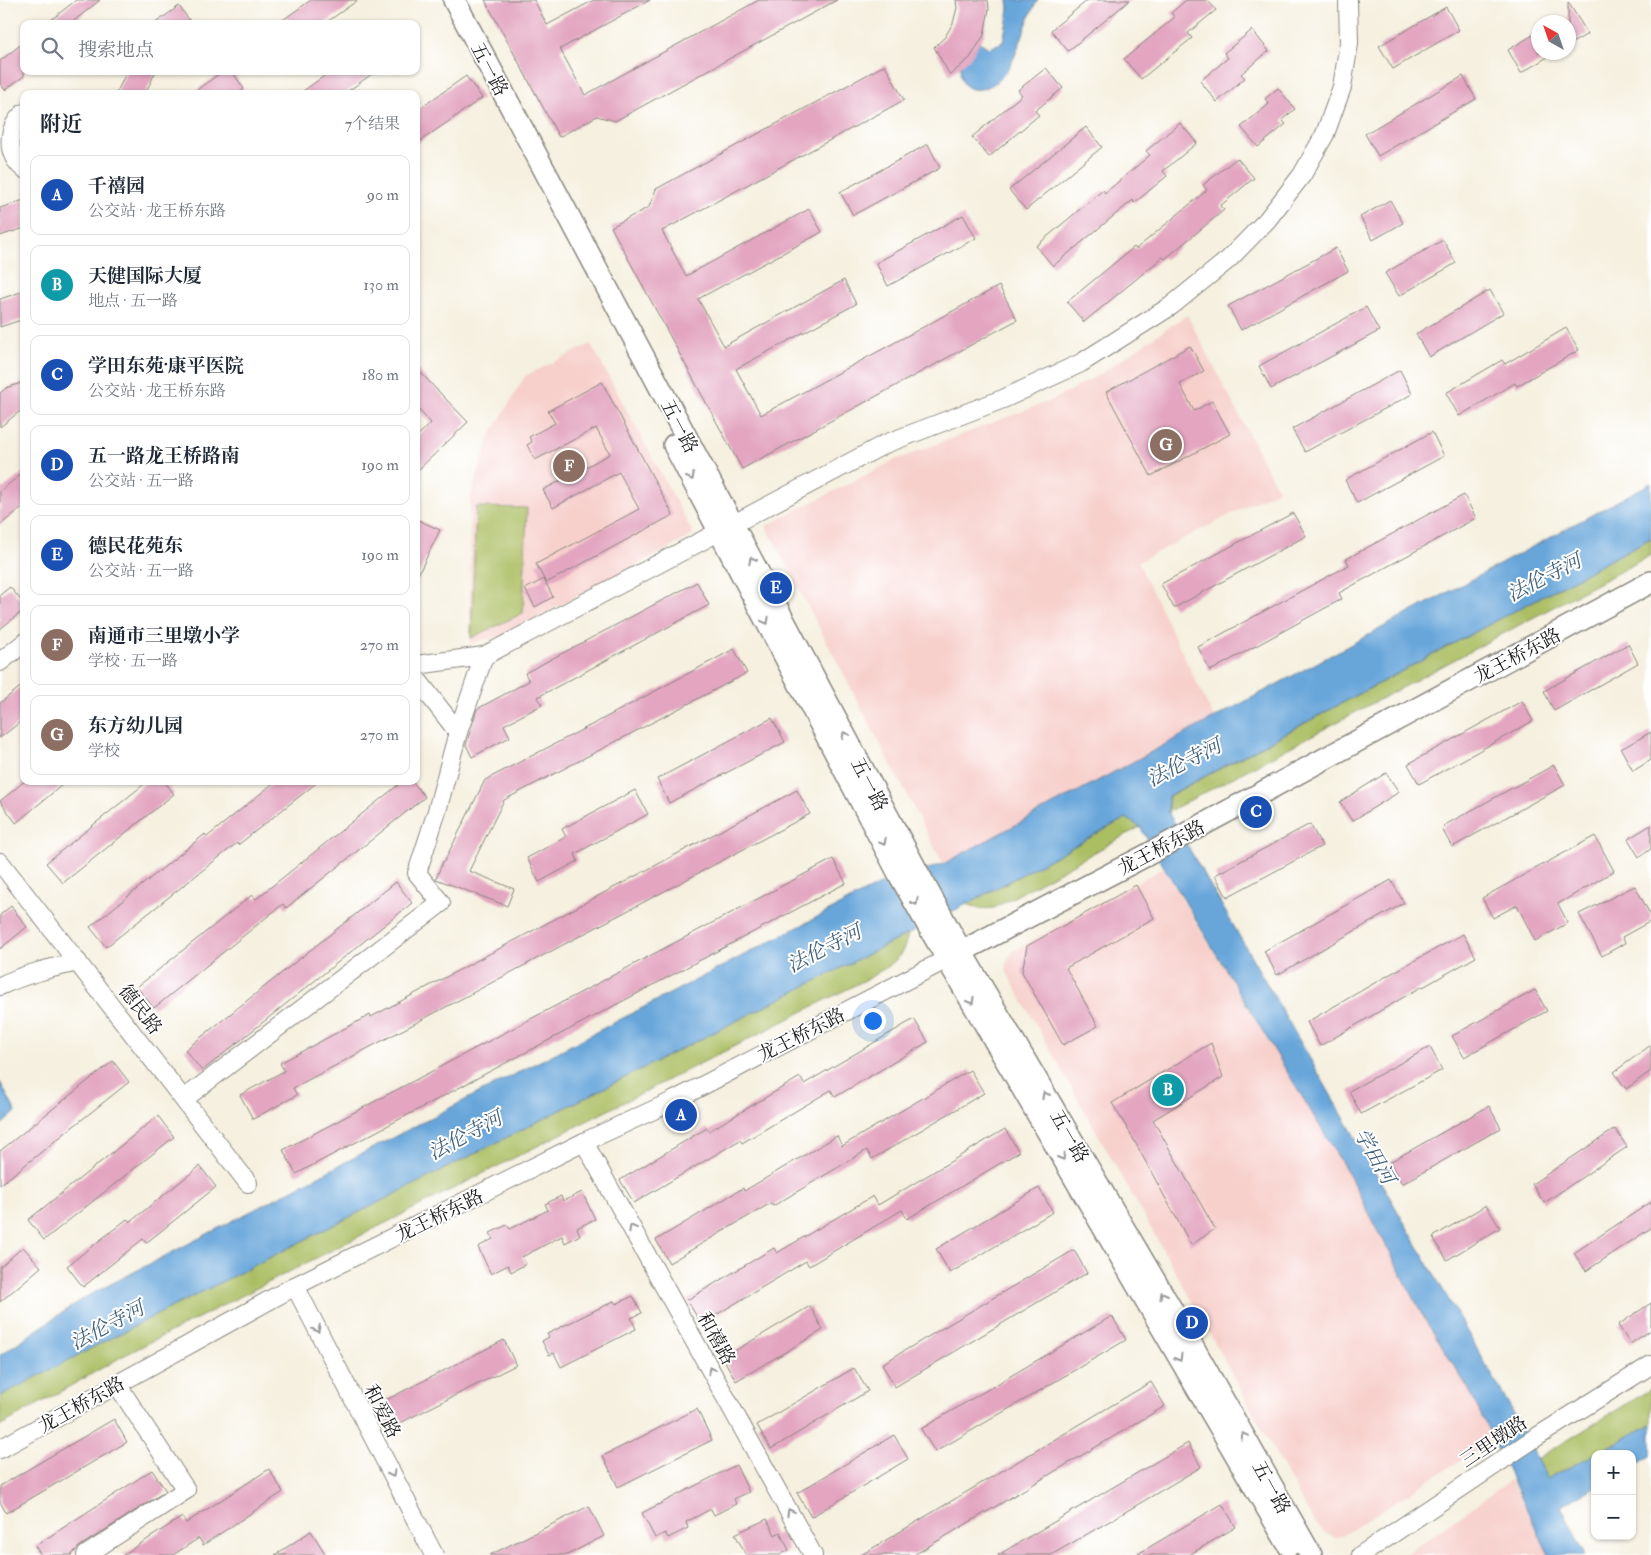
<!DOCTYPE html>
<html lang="zh">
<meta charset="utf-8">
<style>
:root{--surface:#fff;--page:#f2f2f3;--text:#1f2937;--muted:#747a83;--line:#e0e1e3;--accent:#1f6fb2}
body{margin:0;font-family:"IM FELL Double Pica","Noto Serif SC",serif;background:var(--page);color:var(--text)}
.controls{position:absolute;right:15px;bottom:15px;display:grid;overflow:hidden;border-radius:10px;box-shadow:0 1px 4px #0004}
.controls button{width:45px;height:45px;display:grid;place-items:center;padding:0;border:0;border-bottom:1px solid var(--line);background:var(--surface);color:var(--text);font:25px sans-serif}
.compass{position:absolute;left:1531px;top:15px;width:45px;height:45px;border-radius:50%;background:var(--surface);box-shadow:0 1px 4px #0004;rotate:320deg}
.you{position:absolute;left:872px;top:1020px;width:18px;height:18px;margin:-12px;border:4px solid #fff;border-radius:50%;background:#1a73e8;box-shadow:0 0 0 8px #1a73e833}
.badge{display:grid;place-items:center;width:32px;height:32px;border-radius:50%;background:var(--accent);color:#fff;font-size:16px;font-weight:700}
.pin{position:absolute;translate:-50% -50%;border:2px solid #fff;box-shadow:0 1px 5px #0006}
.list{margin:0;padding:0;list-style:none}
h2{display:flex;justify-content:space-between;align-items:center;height:65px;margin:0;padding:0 20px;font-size:21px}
h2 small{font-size:16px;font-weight:400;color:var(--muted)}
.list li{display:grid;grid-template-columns:32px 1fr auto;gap:15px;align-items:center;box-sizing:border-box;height:80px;margin:0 10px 10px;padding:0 10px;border:1px solid var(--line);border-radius:10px}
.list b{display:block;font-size:19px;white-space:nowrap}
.list p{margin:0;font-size:16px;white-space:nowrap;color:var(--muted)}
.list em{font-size:16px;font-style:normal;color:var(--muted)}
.icon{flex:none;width:28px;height:28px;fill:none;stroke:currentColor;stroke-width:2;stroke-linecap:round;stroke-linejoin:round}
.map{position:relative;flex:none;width:1651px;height:1555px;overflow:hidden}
.search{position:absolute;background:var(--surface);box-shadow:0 1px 4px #0004;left:20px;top:20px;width:400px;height:55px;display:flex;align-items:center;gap:12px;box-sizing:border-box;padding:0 18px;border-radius:10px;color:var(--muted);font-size:19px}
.panel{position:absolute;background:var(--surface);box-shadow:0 1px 4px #0004;left:20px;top:90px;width:400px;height:695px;border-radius:10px}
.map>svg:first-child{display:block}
</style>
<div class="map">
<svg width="1651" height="1555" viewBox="0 0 1651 1555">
<rect width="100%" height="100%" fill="#fff"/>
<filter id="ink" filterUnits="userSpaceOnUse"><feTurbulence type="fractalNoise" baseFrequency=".02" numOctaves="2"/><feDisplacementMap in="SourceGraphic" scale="10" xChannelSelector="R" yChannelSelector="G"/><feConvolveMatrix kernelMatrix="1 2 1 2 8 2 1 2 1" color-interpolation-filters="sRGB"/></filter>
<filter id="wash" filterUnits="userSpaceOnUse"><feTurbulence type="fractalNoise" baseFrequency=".0096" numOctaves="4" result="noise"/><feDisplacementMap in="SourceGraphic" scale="20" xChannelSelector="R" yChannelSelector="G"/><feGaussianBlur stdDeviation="1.12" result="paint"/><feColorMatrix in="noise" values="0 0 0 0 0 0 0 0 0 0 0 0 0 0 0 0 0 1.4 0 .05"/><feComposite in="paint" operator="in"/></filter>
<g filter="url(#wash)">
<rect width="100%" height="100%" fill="#f5f0df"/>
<!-- built -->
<g fill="#f7d0cc">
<polygon points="1187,315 1278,490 1138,562 1214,718 943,864 766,526 895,460 1055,399 1100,374"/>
<polygon points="591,344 694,535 502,636 470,643 470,498 491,434 525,376"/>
<polygon points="1163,868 1348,1173 1427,1323 1468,1388 1492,1440 1342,1536 1334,1537 1324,1532 1313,1521 1175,1271 1007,973 1006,963 1013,951"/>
<polygon points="1511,1480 1549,1555 1405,1555"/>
</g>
<!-- green -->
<g fill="#abbe62" stroke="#646d3f">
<polygon points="476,507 527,508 523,613 471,638"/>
<polygon points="1651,538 1651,555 1168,812 1169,796"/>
<polygon points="1126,818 1140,827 994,908 981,909 967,904"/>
<path d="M908,934c-5,26 -16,29 -37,43l-748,379 -123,70v-30l111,-58z"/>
<polygon points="1651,1389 1651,1424 1547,1480 1537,1459"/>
</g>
<!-- water -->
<g fill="#68a6da" stroke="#42617b">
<path d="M1008,0h30c-17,26 -17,61 -42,82 -11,9 -30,12 -35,-4 -1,-4 -1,-8 0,-12 3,-8 13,-17 18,-24l10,6 14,-6 6,-33z"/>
<polygon points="1651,483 1651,538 1168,796 1168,812 1519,1422 1547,1479 1595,1454 1595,1487 1561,1506 1585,1555 1549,1555 1468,1388 1427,1323 1348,1173 1140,827 1126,818 967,904 111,1338 0,1396 0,1355 84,1298 879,885 943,864"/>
<polygon points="0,1082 16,1112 0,1126"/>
<polygon points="1651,1424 1651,1456 1632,1467 1632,1454 1596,1454"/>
</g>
<g id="blocks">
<!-- building -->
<g fill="#e3a5c0">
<polygon points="76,0 100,0 70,24 46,24"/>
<polygon points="311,0 358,0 324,24 277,24"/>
<polygon points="485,0 534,0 547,25 594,0 650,0 560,49 585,95 759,0 837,0 615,121 597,116 559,137"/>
<polygon points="956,0 988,0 989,9 984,35 970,58 950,75 934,47 945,37 953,23 957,8"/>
<polygon points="1088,0 1130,0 1068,51 1051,30"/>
<polygon points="1186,0 1207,0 1216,10 1188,33 1192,38 1141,79 1124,59 1175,17 1171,13"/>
<polygon points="1568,2 1588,34 1568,45"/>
<polygon points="179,6 192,24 154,24"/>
<polygon points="1446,7 1459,30 1393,69 1379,46"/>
<polygon points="1252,30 1269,51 1241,74 1245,78 1217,102 1200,81 1228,58 1224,53"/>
<polygon points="1538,32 1538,52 1556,52 1521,73 1508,50"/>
<polygon points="24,42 24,76 5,90 0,84 0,61"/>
<polygon points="885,65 904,100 662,231 686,276 809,209 822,232 698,299 724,346 844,280 856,304 736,369 761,415 999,286 1017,320 742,469 611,227 649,207 656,189"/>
<polygon points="1046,68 1063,88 1035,111 1039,115 989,157 972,137 1022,95 1018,90"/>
<polygon points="127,71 156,71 145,94 116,94"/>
<polygon points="223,71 232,71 244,89 237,94 191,94"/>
<polygon points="331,71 376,71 344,94 299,94"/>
<polygon points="466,76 482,98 416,144 416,111"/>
<polygon points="1463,76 1476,99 1378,156 1365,134"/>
<polygon points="1278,88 1295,109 1282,120 1286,124 1258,147 1241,127 1269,104 1265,99"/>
<polygon points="1180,123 1197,143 1163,171 1167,176 1134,203 1133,200 1053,266 1036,246 1103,190 1105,193 1150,155 1146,151"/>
<polygon points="1086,127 1102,147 1026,210 1009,190"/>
<polygon points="928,144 940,168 853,215 840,192"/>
<polygon points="1237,158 1254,178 1220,206 1224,210 1165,259 1163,257 1084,322 1067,302 1134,247 1136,249 1207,190 1203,185"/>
<polygon points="24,200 24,228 0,236 0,208"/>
<polygon points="1390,200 1403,223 1373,240 1360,217"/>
<polygon points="963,215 976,238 888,286 876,263"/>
<polygon points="1443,240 1456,263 1399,296 1385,273"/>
<polygon points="1336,248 1348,271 1241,330 1228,306"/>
<polygon points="1490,290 1503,313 1429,357 1416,334"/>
<polygon points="24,291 24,319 0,327 0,299"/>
<polygon points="1366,307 1379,331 1271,389 1259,366"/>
<polygon points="1566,328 1579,350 1517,386 1515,383 1459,416 1446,393 1502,360 1505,364"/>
<polygon points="1190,346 1204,371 1180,384 1194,411 1212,401 1230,434 1151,476 1106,392"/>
<polygon points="416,368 468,422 416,472 416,437 431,423 416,407"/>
<polygon points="1400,370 1412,394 1305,452 1292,429"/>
<polygon points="24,382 24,410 19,412 0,427 0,393 6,388"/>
<polygon points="602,382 673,515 546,583 536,564 639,509 619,472 553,508 543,490 610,454 596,428 535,460 527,445 532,442 529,437 555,423 548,411"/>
<polygon points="1432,432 1444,456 1357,503 1345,480"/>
<polygon points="24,472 24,506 0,525 0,491"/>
<polygon points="1464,495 1476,518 1339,593 1342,599 1210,671 1198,647 1349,565 1346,559"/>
<polygon points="1293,513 1306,536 1174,608 1161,584"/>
<polygon points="416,519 440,530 416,579"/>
<polygon points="544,579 553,597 535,607 525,589"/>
<polygon points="697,582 709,605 538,697 542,705 504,725 510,737 472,757 466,745 477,709 529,681 525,673"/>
<polygon points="10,587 24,604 24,610 0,629 0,595"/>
<polygon points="1628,644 1638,663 1554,711 1544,691"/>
<polygon points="734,649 747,673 504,800 469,871 514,889 507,906 436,879 443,861 444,862 485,780 599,721"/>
<polygon points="24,684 24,719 0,738 0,703"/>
<polygon points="1522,701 1533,721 1419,784 1408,764"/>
<polygon points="772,718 785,742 669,803 657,779"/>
<polygon points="1651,732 1651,760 1633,771 1621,749"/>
<polygon points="1554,765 1565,785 1452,847 1442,829 1444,828 1443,826"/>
<polygon points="1386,773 1399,792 1352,821 1340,802"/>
<polygon points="25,781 67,781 16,823 0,801"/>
<polygon points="148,781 164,781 174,794 63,883 46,863"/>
<polygon points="276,781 319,781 238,845 237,843 106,947 90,927 205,834 207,837"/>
<polygon points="403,781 412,781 425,797 286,908 283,904 154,1008 137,987 252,895 256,899"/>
<polygon points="635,790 648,814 575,854 578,861 539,882 527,858 566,837 562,829"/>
<polygon points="797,790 810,814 293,1088 297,1095 253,1119 240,1095 284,1071 280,1063 370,1015 371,1017"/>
<polygon points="1310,824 1322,846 1227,897 1215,875"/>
<polygon points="1651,825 1651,849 1639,857 1628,839"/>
<polygon points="1595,836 1614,871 1558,904 1568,923 1535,941 1517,905 1493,918 1482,898"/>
<polygon points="833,859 846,883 296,1174 283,1150"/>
<polygon points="1391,880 1404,903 1277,975 1264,951"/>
<polygon points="396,882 412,903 202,1071 185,1050"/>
<polygon points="1136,885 1154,918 1066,968 1098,1026 1063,1045 1022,972 1027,946"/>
<polygon points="1635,886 1651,916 1651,921 1622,937 1625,943 1602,956 1579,914"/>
<polygon points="11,906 27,927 0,949 0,915"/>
<polygon points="1463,934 1476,957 1423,987 1423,986 1320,1046 1307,1022 1392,973"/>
<polygon points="1535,990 1547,1011 1464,1057 1452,1036"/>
<polygon points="914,1019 928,1042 835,1097 831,1090 742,1143 740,1140 634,1203 620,1180 707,1128 709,1131 800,1077 804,1084"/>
<polygon points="1211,1043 1223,1077 1153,1120 1215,1229 1191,1245 1130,1133 1112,1103"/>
<polygon points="1651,1045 1651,1071 1626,1089 1614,1072"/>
<polygon points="1430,1047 1442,1070 1361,1114 1349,1091"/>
<polygon points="113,1061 129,1082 0,1185 0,1151"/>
<polygon points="970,1070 984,1093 872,1159 867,1150 773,1206 771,1203 669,1263 656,1240 743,1188 744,1191 837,1136 842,1146"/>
<polygon points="1489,1106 1501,1128 1402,1184 1390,1162"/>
<polygon points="158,1116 174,1137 44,1240 28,1220"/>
<polygon points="1005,1129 1019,1152 907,1219 902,1210 809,1266 806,1261 701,1324 687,1300 774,1248 777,1253 873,1196 878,1205"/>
<polygon points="1615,1129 1627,1147 1544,1203 1532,1184"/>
<polygon points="200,1166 216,1187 146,1243 143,1239 83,1287 67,1266 127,1219 130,1222"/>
<polygon points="1039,1188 1053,1212 950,1273 936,1249"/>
<polygon points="582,1192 595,1219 577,1228 580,1235 565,1243 562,1236 522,1257 526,1264 511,1272 508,1265 491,1274 478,1247 493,1239 490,1233 507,1225 510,1229 548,1210 545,1204 561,1196 563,1201"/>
<polygon points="1651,1202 1651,1228 1586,1271 1574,1253"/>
<polygon points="1486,1205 1500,1228 1447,1260 1433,1237"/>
<polygon points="23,1247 41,1267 0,1302 0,1267"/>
<polygon points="1074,1250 1087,1273 895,1387 882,1364"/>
<polygon points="633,1296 642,1313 631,1318 636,1329 561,1367 554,1353 549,1355 542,1341 549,1337 547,1334 614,1301 616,1304"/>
<polygon points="1651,1303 1651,1330 1630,1344 1618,1325"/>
<polygon points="810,1306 823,1330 736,1381 723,1358"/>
<polygon points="1112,1316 1126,1340 935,1452 921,1429"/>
<polygon points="504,1340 516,1365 390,1428 378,1404"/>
<polygon points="854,1368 868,1391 771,1449 757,1425"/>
<polygon points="1151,1382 1165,1406 914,1555 861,1555"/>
<polygon points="697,1409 712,1440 618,1487 603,1456"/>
<polygon points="114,1419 127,1442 6,1513 0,1502 0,1486"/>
<polygon points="894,1435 908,1459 811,1517 797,1493"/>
<polygon points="1188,1443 1201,1467 1115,1518 1051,1555 998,1555"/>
<polygon points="736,1465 749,1492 734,1499 736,1504 714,1515 711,1509 686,1522 688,1528 668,1538 665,1533 655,1538 642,1513"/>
<polygon points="269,1469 283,1492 203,1545 199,1538 173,1555 123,1555 182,1517 186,1523"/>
<polygon points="152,1470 166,1491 80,1546 71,1555 41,1555 35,1546"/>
<polygon points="1222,1504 1236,1527 1189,1555 1136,1555"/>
<polygon points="589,1506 604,1536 567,1555 490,1555"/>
<polygon points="767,1519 775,1535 780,1532 789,1550 780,1555 746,1555 735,1534"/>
<polygon points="311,1531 326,1555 275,1555"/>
</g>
</g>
</g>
<g filter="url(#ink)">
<use href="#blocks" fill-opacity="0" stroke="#88867e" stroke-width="1"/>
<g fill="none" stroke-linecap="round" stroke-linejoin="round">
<defs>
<g id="minor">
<path d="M24,113c-18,16 -18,41 0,56"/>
<polyline points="0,662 24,643"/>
<polyline points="416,665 484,656 885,444 1003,399 1081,363 1171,306 1229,259 1267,220 1302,175 1325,134 1342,87 1349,43 1348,0"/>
<polyline points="416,678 458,732 484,656"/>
<polyline points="0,862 248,1183"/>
<path d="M0,986c25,-12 51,-18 78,-24"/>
<polyline points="184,1099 441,903 417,873 437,811 458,732"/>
<polyline points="584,1142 813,1555"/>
<polyline points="295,1286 434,1555"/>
<polyline points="0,1449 295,1286 584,1142 673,1101 947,959"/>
<polyline points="86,1555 186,1490 117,1384"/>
<polyline points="1361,1555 1535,1438 1651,1365"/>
</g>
<g id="major">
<polyline points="454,0 917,871 962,953 1182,1327 1311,1555"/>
<polyline points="674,445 900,876 947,959 1289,1546"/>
<polyline points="949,958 1145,856 1651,582"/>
</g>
</defs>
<!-- minor casing -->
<use href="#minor" stroke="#88867e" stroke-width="20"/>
<!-- major casing -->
<use href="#major" stroke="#88867e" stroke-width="24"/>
<!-- minor -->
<use href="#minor" stroke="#fff" stroke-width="18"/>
<!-- major -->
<use href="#major" stroke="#fff" stroke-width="21"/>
</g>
<!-- one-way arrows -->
<defs><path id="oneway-chevron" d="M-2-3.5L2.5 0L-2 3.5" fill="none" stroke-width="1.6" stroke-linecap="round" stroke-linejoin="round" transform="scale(1.25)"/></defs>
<g stroke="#999">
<use href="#oneway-chevron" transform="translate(691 477) rotate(62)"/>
<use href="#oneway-chevron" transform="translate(752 560) rotate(-118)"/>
<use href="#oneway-chevron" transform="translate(766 621) rotate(62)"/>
<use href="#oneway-chevron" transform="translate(845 735) rotate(-118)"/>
<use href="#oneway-chevron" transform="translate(883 842) rotate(62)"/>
<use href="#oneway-chevron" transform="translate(915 902) rotate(60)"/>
<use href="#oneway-chevron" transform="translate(971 1001) rotate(60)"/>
<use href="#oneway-chevron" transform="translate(1045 1095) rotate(-120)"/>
<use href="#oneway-chevron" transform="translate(1062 1157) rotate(60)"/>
<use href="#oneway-chevron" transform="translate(632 1228) rotate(-119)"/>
<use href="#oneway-chevron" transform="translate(1163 1295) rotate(-120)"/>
<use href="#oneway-chevron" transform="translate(317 1329) rotate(63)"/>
<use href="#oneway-chevron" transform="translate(1179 1358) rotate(60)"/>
<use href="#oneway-chevron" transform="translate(711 1370) rotate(-119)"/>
<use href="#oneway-chevron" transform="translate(1244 1436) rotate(-119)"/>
<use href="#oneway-chevron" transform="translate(392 1474) rotate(63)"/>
<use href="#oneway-chevron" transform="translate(790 1512) rotate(-119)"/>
</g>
</g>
<g text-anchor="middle" stroke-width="4" stroke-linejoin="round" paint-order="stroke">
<!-- street labels -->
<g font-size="19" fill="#1c1c1c" stroke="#fff">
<text transform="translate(490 69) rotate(62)" y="7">五一路</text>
<text transform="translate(680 426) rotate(62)" y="7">五一路</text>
<text transform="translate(1517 655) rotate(-28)" y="7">龙王桥东路</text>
<text transform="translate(870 784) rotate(62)" y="7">五一路</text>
<text transform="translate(1161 847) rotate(-28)" y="7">龙王桥东路</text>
<text transform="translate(141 1009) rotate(52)" y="7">德民路</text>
<text transform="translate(801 1034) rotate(-27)" y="7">龙王桥东路</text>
<text transform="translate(1070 1136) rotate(60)" y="7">五一路</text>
<text transform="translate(439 1215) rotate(-26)" y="7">龙王桥东路</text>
<text transform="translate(717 1338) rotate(61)" y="7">和禧路</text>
<text transform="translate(81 1404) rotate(-29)" y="7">龙王桥东路</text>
<text transform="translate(383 1411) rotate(63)" y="7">和爱路</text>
<text transform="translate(1493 1441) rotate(-34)" y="7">三里墩路</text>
<text transform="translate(1272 1487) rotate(61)" y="7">五一路</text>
</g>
<!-- water labels -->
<g font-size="20" font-style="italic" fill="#42617b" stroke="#fff">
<text transform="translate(1544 577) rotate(-27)" y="7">法伦寺河</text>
<text transform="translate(1184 762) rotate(-27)" y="7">法伦寺河</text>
<text transform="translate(824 948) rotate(-27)" y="7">法伦寺河</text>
<text transform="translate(465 1135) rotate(-28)" y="7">法伦寺河</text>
<text transform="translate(1375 1156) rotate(60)" y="7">学田河</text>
<text transform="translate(107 1325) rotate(-28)" y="7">法伦寺河</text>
</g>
</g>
</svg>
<div class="controls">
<button>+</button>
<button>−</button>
</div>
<svg class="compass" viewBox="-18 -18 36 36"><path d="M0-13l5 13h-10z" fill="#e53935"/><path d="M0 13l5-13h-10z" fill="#747a83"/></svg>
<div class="you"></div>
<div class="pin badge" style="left:681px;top:1115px;background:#1a4fb4">A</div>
<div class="pin badge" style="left:1168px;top:1090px;background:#0f9aa8">B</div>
<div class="pin badge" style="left:1256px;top:812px;background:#1a4fb4">C</div>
<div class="pin badge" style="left:1192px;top:1323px;background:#1a4fb4">D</div>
<div class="pin badge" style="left:776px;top:588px;background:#1a4fb4">E</div>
<div class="pin badge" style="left:569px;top:466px;background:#8d6e63">F</div>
<div class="pin badge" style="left:1166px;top:445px;background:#8d6e63">G</div>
<div class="search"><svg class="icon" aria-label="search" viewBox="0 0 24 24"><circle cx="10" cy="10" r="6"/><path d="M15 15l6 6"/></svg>搜索地点</div>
<section class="panel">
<h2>附近<small>7个结果</small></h2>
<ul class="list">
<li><span class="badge" style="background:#1a4fb4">A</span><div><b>千禧园</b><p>公交站 · 龙王桥东路</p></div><em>90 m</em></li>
<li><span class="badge" style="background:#0f9aa8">B</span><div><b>天健国际大厦</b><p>地点 · 五一路</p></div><em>130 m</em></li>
<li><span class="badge" style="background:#1a4fb4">C</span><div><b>学田东苑·康平医院</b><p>公交站 · 龙王桥东路</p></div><em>180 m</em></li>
<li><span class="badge" style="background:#1a4fb4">D</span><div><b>五一路龙王桥路南</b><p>公交站 · 五一路</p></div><em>190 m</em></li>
<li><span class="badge" style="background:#1a4fb4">E</span><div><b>德民花苑东</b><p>公交站 · 五一路</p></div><em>190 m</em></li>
<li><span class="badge" style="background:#8d6e63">F</span><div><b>南通市三里墩小学</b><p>学校 · 五一路</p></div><em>270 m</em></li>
<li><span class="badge" style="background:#8d6e63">G</span><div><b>东方幼儿园</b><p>学校</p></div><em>270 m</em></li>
</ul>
</section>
</div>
